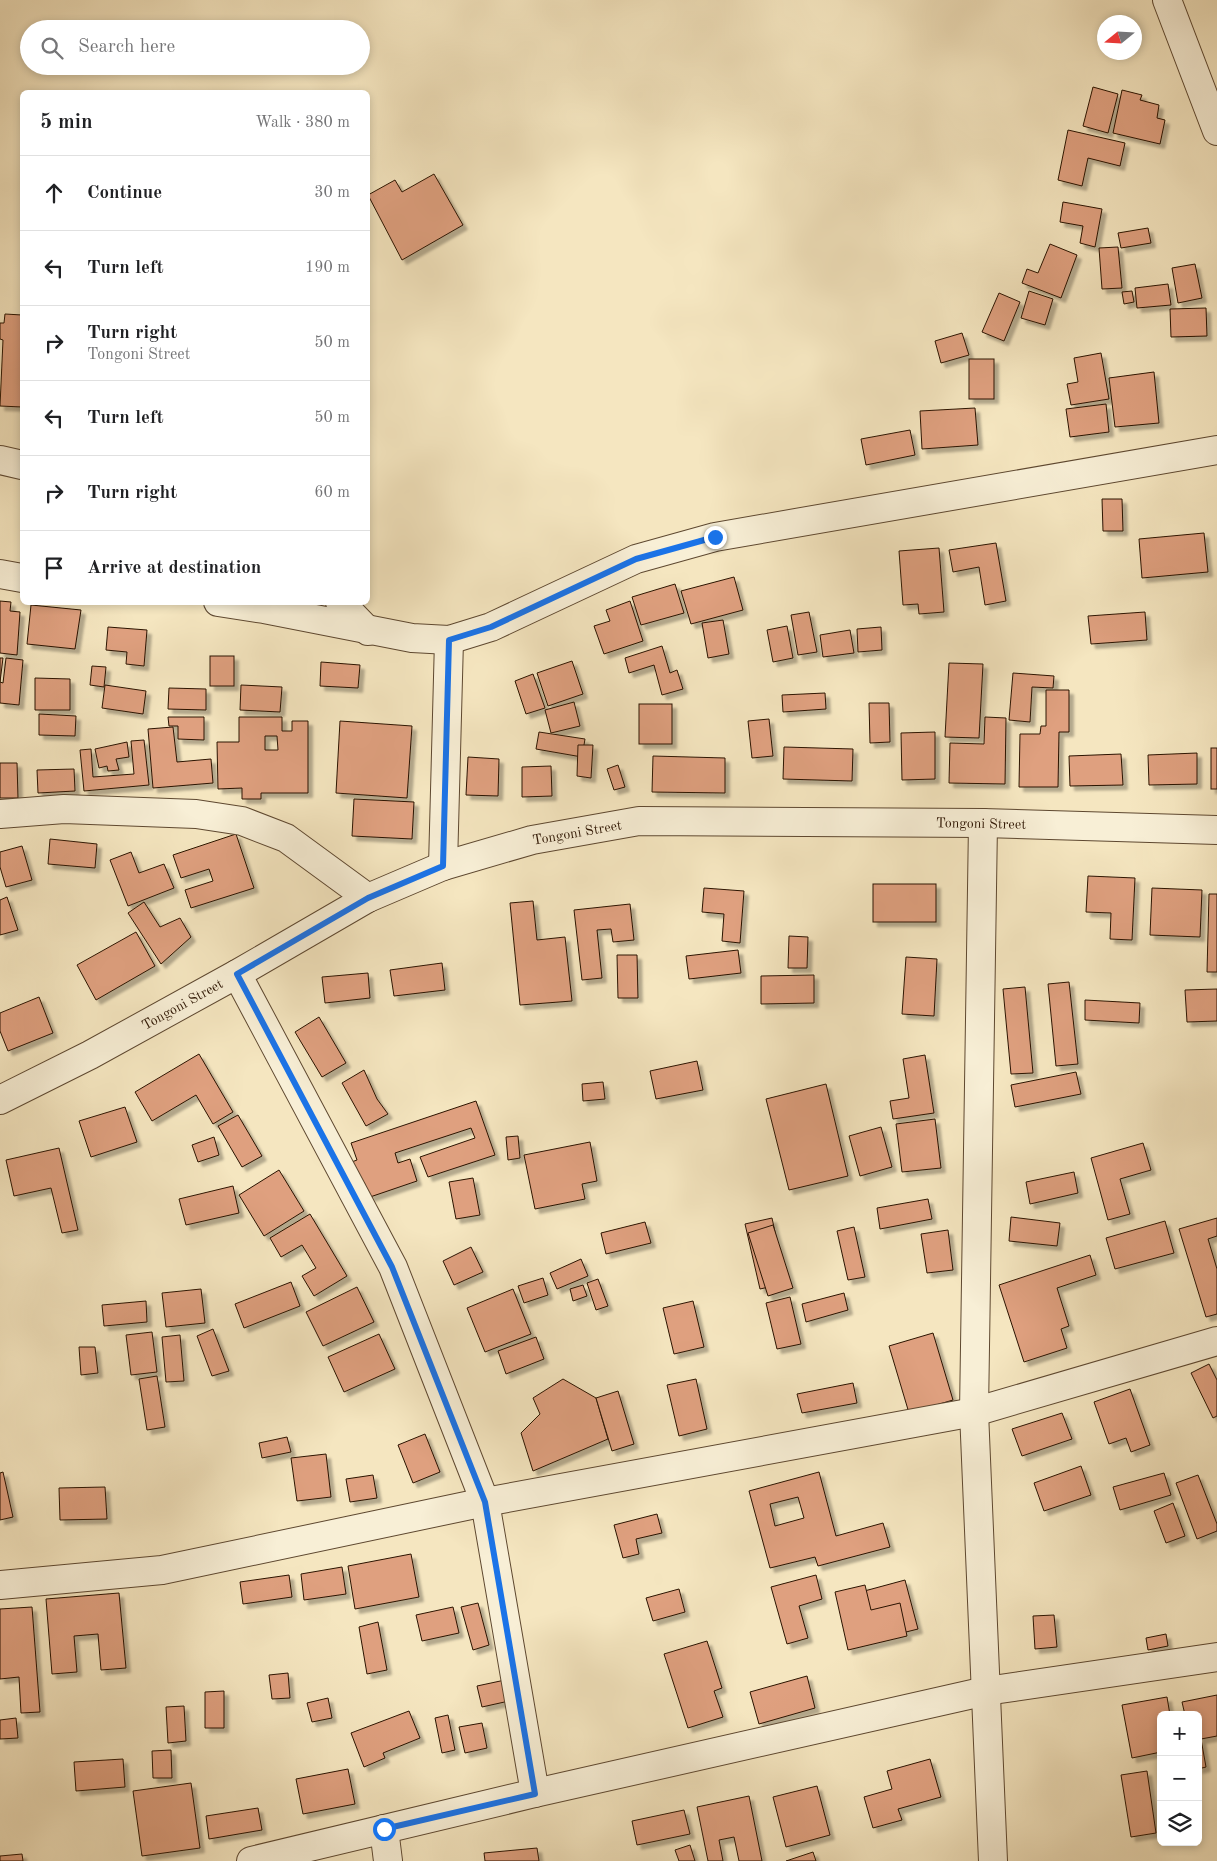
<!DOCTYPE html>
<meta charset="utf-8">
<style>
:root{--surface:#fff;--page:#f6f6f6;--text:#202124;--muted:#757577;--line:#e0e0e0}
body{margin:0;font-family:"Old Standard TT",serif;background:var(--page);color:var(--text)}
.controls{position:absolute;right:15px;bottom:15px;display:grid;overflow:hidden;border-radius:8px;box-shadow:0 2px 8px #0003}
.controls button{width:45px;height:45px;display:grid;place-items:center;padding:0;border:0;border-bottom:1px solid var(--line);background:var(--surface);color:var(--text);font:25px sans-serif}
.compass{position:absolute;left:1097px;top:15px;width:45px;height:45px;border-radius:50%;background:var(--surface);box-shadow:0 2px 8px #0003;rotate:252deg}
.stop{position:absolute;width:15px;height:15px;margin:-11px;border:4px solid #1a73e8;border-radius:50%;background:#fff}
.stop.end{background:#1a73e8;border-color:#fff;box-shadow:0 1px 5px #0008}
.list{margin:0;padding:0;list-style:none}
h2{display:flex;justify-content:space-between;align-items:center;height:65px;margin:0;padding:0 20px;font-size:21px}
h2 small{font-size:16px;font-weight:400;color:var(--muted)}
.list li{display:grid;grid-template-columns:32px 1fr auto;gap:15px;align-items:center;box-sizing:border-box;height:75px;padding:0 20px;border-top:1px solid var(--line)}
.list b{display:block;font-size:19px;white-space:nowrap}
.list p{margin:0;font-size:16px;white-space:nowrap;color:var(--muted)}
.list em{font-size:16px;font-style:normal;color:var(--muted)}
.icon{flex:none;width:28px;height:28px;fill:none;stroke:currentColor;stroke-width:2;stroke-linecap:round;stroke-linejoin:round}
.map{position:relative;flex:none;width:1217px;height:1861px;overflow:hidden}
.search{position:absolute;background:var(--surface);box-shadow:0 2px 8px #0003;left:20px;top:20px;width:350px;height:55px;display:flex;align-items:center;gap:12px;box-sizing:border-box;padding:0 18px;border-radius:28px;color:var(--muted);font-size:19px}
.panel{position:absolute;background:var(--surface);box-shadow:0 2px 8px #0003;left:20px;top:90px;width:350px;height:515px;border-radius:8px}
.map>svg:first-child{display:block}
</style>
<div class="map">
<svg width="1217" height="1861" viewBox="0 0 1217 1861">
<defs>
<filter id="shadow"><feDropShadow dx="4.5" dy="4.5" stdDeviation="1" flood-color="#0004"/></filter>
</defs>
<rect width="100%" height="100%" fill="#f5e6c0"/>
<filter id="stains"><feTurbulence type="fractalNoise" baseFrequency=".004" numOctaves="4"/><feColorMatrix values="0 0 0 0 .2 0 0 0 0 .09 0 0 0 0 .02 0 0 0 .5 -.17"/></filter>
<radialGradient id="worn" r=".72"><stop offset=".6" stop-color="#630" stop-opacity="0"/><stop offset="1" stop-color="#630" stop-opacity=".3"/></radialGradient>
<!-- building -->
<g fill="#dfa07f" stroke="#2b1300" fill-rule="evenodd" filter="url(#shadow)">
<polygon points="1093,87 1118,94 1108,133 1083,126"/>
<polygon points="1122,90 1142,95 1140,100 1159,105 1157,118 1165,120 1160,144 1113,133"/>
<polygon points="1068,130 1125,143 1120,166 1088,158 1082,186 1058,180"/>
<polygon points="434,174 463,225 402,260 368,195 395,180 402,192"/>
<polygon points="1063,202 1102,209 1095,247 1080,243 1083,226 1060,222"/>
<polygon points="1148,228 1151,243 1121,248 1118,233"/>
<polygon points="1050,244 1077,255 1061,298 1022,283 1027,269 1038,273"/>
<polygon points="1118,247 1122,288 1102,289 1099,248"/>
<polygon points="1195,264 1202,298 1178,303 1172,268"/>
<polygon points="1168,284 1171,305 1137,308 1135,288"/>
<polygon points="1029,291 1053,299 1045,325 1021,318"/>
<polygon points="1132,291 1134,302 1124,304 1122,292"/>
<polygon points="999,293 1020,302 1004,341 982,332"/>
<polygon points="1206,308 1207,336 1171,337 1170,309"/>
<polygon points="5,314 22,315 22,407 0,406 3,340 0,339 0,323 4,323"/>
<polygon points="962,333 969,355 941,363 935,341"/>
<polygon points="1101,353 1109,399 1071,405 1067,384 1078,382 1074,358"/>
<rect x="969" y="359" width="25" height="40"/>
<polygon points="1154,372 1159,423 1115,427 1109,378"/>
<polygon points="1106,404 1109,432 1070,437 1066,409"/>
<polygon points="975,408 978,445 922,449 920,411"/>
<polygon points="910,430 915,455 866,465 861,439"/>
<polygon points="1102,499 1122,499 1123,531 1103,531"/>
<polygon points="1204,533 1208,572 1142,578 1139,539"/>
<polygon points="996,543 1006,601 985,605 979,567 953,572 949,550"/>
<polygon points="939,548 944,612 919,614 918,604 903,605 899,551"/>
<polygon points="734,577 743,610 691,624 681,591"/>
<polygon points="675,584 684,613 641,625 632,597"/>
<polygon points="0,601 11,602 10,611 20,612 17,655 0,653"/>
<polygon points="630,601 643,641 604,654 594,626 610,621 606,610"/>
<polygon points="31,605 81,610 75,649 27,644"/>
<polygon points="809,612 817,652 798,655 791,615"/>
<polygon points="1145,612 1147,640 1091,644 1088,616"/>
<polygon points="723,620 729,654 708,658 702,623"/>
<polygon points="787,626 793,658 773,662 767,630"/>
<polygon points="108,627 147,630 144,666 126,664 127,652 106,650"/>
<polygon points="881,627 882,650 858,652 857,629"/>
<polygon points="850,630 854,653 823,657 820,635"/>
<polygon points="662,646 670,673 677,670 683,689 662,695 654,665 629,673 625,658"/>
<rect x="210" y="656" width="24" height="30"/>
<polygon points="0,658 3,658 0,682 3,683 6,658 23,660 19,705 0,703"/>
<polygon points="572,661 583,694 548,706 537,673"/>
<polygon points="321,662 360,665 358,688 320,686"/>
<polygon points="949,663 983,664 979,738 945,737"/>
<polygon points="92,666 106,667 104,687 90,685"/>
<polygon points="1013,673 1054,676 1053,688 1032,687 1030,722 1009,720"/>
<polygon points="533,674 545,708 526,714 515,681"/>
<polygon points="35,678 70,679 70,710 35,710"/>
<polygon points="105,685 146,691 143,714 102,708"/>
<polygon points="241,685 282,687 280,712 240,710"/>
<polygon points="169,688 206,689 206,710 168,709"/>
<polygon points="1046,690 1069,690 1069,732 1059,732 1058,787 1019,787 1020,734 1040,734 1041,726 1046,726"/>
<polygon points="825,693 826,709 783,712 782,695"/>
<polygon points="574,702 580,726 551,733 545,710"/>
<polygon points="869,703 889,703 890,742 870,743"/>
<rect x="639" y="704" width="33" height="40"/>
<polygon points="39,714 76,716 75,736 39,735"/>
<polygon points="168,717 204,717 204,740 178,739 178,726 169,726"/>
<path d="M239,717h43v14h10v-10h16v72h-47v6h-19v-11l-24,1 -1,-47h22zM265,736h12l1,14h-13z"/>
<polygon points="985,717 1006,718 1005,784 949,783 950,743 984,744"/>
<polygon points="769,719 773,756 752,758 748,721"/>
<polygon points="340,721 412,726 407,798 336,793"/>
<polygon points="173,727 177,762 211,759 213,783 153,788 148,729"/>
<polygon points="539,732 585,739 582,757 536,749"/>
<polygon points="935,732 935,779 902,780 901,733"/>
<polygon points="144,740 149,785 84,791 80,750 91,749 93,777 134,774 131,741"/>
<polygon points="127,742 129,757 116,759 119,770 108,771 107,766 99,768 95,749"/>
<polygon points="578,745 593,745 591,778 577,776"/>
<polygon points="784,747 853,749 852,781 783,779"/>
<rect x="1211" y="748" width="6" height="41"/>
<polygon points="1197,753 1197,784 1149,785 1148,755"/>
<polygon points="1121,754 1123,785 1070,786 1069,756"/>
<polygon points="653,756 725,758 725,793 652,792"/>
<polygon points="468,757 499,759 498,796 466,795"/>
<polygon points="0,763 17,763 18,798 0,798"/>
<polygon points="618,765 625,787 614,790 607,769"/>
<polygon points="551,766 552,796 522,797 522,767"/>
<polygon points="74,769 75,791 38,793 37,770"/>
<polygon points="354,799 414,802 412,839 352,836"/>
<polygon points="236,834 254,888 191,908 185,890 213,881 209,869 181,878 173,855"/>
<polygon points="50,839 97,844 95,868 48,864"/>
<polygon points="22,846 32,880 6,887 0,867 0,852"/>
<polygon points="131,852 139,873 164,864 174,888 128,906 110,860"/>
<polygon points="1088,876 1135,878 1132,940 1110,939 1111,913 1086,912"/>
<rect x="873" y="884" width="63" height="38"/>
<polygon points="704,888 744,891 740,943 722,941 724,914 702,912"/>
<polygon points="1152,888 1202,890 1200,937 1150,935"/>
<polygon points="1209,894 1217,894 1217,972 1207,972"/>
<polygon points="7,897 18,930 0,935 0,900"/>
<polygon points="533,901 537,940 565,937 572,1001 520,1005 510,903"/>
<polygon points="144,902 160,927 180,918 191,937 161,964 128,913"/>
<polygon points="630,904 634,940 613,942 611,929 597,930 602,978 582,980 574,910"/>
<polygon points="136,932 155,966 96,1000 77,965"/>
<polygon points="789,936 808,937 807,968 788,968"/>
<polygon points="738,950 741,973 689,979 686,956"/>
<polygon points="617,955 637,955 638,998 618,998"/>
<polygon points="906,957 937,959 934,1016 902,1014"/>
<polygon points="442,963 445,990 394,996 390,970"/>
<polygon points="368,973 370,998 325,1003 322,977"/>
<polygon points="814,975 814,1003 761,1004 761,976"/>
<polygon points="1069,982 1078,1064 1056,1066 1048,984"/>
<polygon points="1025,987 1033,1073 1011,1074 1003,989"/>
<polygon points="1217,989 1217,1021 1187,1022 1185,990"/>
<polygon points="39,997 53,1033 8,1051 0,1031 0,1013"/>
<polygon points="1085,1000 1140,1003 1139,1023 1085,1020"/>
<polygon points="319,1017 346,1063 322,1077 295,1032"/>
<polygon points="199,1054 233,1112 213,1124 196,1095 152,1121 135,1092"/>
<polygon points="925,1055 934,1113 893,1119 890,1101 909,1098 903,1059"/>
<polygon points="697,1061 703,1090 656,1099 650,1071"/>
<polygon points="364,1070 377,1099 388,1114 366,1126 342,1083"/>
<polygon points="1076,1072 1081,1094 1015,1107 1011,1085"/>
<polygon points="603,1082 605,1099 583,1101 582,1084"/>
<polygon points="826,1084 848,1176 789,1190 766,1099"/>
<polygon points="476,1101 495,1155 428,1177 420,1157 475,1138 471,1128 395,1153 398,1163 410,1159 417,1181 370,1197 364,1182 357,1184 349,1163 357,1160 351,1143"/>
<polygon points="125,1107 137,1142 91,1157 79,1121"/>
<polygon points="238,1115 262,1156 242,1167 218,1126"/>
<polygon points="935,1119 941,1168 902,1172 896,1124"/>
<polygon points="881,1127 892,1167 860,1176 849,1136"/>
<polygon points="518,1136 520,1158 508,1160 506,1137"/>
<polygon points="214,1137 219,1155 198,1162 192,1145"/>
<polygon points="590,1142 597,1181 582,1184 585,1199 535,1209 524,1155"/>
<polygon points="1143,1143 1151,1170 1120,1179 1130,1214 1108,1220 1091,1158"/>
<polygon points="59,1148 78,1230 62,1233 51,1188 14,1196 6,1160"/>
<polygon points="279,1170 304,1211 264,1236 239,1195"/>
<polygon points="1074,1172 1078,1193 1030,1204 1026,1182"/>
<polygon points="473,1178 480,1215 456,1219 449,1182"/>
<polygon points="233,1186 239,1213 186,1225 179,1199"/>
<polygon points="928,1199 932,1219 880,1229 877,1208"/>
<polygon points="310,1214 347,1276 314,1296 302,1276 316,1268 302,1245 281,1257 270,1238"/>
<polygon points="1011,1217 1060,1223 1057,1246 1009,1241"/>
<polygon points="772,1218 786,1283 760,1289 745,1224"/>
<polygon points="1217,1218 1217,1236 1208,1239 1217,1269 1217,1314 1206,1317 1179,1229"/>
<polygon points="1165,1221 1174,1253 1115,1269 1106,1238"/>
<polygon points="645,1222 651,1243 606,1254 601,1233"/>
<polygon points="773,1225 793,1288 768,1296 748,1233"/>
<polygon points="854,1227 865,1277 848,1280 837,1231"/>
<polygon points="948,1230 953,1270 927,1273 921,1234"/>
<polygon points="471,1247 483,1272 454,1285 443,1261"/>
<polygon points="1090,1255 1096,1275 1057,1288 1069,1326 1061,1329 1067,1348 1024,1362 999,1285"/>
<polygon points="581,1259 588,1276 557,1289 550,1273"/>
<polygon points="543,1278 548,1295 524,1303 518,1286"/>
<polygon points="598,1279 608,1306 596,1310 587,1283"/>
<polygon points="291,1282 300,1306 244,1328 235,1304"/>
<polygon points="583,1285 587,1296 573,1301 570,1289"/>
<polygon points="357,1287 374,1322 323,1346 306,1312"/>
<polygon points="201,1289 205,1323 166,1327 162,1293"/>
<polygon points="513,1289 531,1334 485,1352 467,1308"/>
<polygon points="844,1293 848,1310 806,1322 802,1304"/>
<polygon points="790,1297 801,1344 777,1349 766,1303"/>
<polygon points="146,1301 147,1322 104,1326 102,1305"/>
<polygon points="693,1301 704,1347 674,1354 663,1308"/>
<polygon points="213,1329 229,1371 212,1376 197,1336"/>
<polygon points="152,1332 157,1372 131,1375 126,1335"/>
<polygon points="933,1333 953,1400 909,1413 889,1346"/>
<polygon points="379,1334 395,1369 344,1392 328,1357"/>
<polygon points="180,1335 184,1381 166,1382 162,1337"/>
<polygon points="536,1337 544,1359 506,1374 498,1351"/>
<polygon points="79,1347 95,1347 98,1373 81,1375"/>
<polygon points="1209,1364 1217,1380 1217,1416 1213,1418 1191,1373"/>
<polygon points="157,1376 165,1427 147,1430 139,1379"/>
<polygon points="563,1379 596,1398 608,1439 533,1471 521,1433 540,1414 533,1398"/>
<polygon points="696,1379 707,1429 679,1436 667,1385"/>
<polygon points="853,1383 857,1403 802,1413 797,1394"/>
<polygon points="1130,1389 1150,1445 1131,1452 1126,1438 1109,1444 1094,1402"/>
<polygon points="618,1391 634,1444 612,1451 596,1398"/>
<polygon points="1062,1413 1072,1439 1022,1456 1012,1429"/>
<polygon points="425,1434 440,1472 413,1483 398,1445"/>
<polygon points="287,1437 291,1452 262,1458 259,1443"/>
<polygon points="326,1454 331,1497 297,1501 291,1458"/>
<polygon points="1081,1466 1091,1495 1044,1511 1034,1483"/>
<polygon points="3,1472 13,1517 0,1520 0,1473"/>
<path d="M819,1472l17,64 47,-13 7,24 -72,19 -3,-9 -45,11 -21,-77zM798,1497l6,21 -29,8 -5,-22z"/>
<polygon points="1164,1473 1171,1495 1120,1510 1113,1487"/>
<polygon points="373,1475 377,1498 350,1502 346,1479"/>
<polygon points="1198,1475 1217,1524 1217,1531 1197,1539 1176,1483"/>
<polygon points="105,1487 107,1519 60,1520 59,1488"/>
<polygon points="1173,1503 1185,1536 1166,1543 1154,1511"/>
<polygon points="657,1514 662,1533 636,1539 639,1554 623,1558 614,1525"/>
<polygon points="411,1554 419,1597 355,1609 348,1566"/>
<polygon points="342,1567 346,1594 304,1600 301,1574"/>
<polygon points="289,1575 292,1597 243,1604 240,1582"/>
<polygon points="816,1575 822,1599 799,1606 808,1638 787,1644 771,1587"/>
<polygon points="905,1580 918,1629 858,1644 846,1596"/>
<polygon points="865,1585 871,1610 900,1603 907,1636 848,1650 835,1592"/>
<polygon points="679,1589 685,1612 653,1621 646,1598"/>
<polygon points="119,1593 126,1668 101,1670 98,1634 74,1636 77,1672 52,1674 46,1599"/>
<polygon points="478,1603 489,1645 473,1650 461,1607"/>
<polygon points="32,1607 40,1712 21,1713 19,1677 0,1679 0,1609"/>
<polygon points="453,1607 459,1633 422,1641 416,1615"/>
<polygon points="1054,1615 1057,1647 1035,1649 1033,1616"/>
<polygon points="378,1622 387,1670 367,1674 359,1627"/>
<polygon points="1166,1634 1168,1646 1148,1650 1146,1638"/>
<polygon points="707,1641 722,1688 714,1691 723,1717 688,1728 664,1654"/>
<polygon points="288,1673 290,1698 272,1699 269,1675"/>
<polygon points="807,1676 815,1708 759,1724 750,1692"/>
<polygon points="505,1680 509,1701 482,1707 477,1686"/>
<polygon points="224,1691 224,1728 205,1728 205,1692"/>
<polygon points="1217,1695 1217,1736 1201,1739 1206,1767 1198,1769 1198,1715 1185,1715 1182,1702"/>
<polygon points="1167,1697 1170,1715 1161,1715 1161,1752 1132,1758 1122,1705"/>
<polygon points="328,1698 332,1718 312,1722 307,1703"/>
<polygon points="184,1706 186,1741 168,1743 166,1707"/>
<polygon points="409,1711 420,1738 383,1753 385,1758 364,1767 351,1733"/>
<polygon points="448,1715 455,1750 442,1753 435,1718"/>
<polygon points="16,1718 18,1738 0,1739 0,1720"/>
<polygon points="482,1723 487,1748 465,1753 459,1727"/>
<polygon points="171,1750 172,1778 153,1778 152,1751"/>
<polygon points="123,1759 125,1787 76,1791 74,1762"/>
<polygon points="930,1759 941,1797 898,1809 902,1820 873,1828 864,1797 892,1789 887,1771"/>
<polygon points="348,1769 355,1804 303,1814 296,1779"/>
<polygon points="1147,1771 1156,1833 1131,1837 1121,1775"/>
<polygon points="191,1783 200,1848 142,1856 133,1791"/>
<polygon points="817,1786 830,1835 786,1847 773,1797"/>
<polygon points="749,1796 762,1861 739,1861 734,1837 719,1840 723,1861 708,1861 697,1807"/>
<polygon points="258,1808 262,1830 209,1839 206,1816"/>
<polygon points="684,1810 690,1834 637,1845 632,1821"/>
<polygon points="690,1845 695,1861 679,1861 675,1850"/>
<polygon points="537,1848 539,1861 485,1861 484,1853"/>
<polygon points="813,1852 816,1861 786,1861"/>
<polygon points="22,1854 23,1861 0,1861 0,1856"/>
</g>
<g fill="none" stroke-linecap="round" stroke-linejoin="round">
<defs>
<g id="minor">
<polyline points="1167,0 1217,131"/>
<polyline points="0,460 22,465"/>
<polyline points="0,574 22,578"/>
<polyline points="218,602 264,609 412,638 449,640 491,627 636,559 715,537 1217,450"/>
<polyline points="340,602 368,631"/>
<polyline points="0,814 64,809 196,814 242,821 286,838 368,898"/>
<polyline points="983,823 974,1412 993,1861"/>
<polyline points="443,866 449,640"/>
<polyline points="237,974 393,1267 485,1502 535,1793"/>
<polyline points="0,1585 162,1570 485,1502 974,1412 1217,1341"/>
<polyline points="384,1829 388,1861"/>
<polyline points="251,1861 535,1793 986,1691 1217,1657"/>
</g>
<polyline id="tertiary" points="0,1100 90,1055 237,974 368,898 443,866 532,840 639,821 983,823 1217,830"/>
</defs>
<!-- minor casing -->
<use href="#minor" stroke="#5e4830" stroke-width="30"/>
<!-- tertiary casing -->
<use href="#tertiary" stroke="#5e4830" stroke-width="30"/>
<!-- minor -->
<use href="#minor" stroke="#f8efd6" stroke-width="28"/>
<!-- tertiary -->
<use href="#tertiary" stroke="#f8efd6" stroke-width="28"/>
</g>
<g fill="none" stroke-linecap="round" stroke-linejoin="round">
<!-- route -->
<polyline stroke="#1a73e8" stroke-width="6" points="384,1829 535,1794 485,1502 392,1267 237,974 368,898 443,866 449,640 491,627 636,559 715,537"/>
</g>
<g text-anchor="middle" stroke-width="4" stroke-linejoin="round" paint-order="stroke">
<!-- street labels -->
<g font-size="14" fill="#2b1300" stroke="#f8efd6">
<text transform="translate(981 823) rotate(1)" y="5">Tongoni Street</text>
<text transform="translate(577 832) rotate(-10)" y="5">Tongoni Street</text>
<text transform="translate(182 1004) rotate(-29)" y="5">Tongoni Street</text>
</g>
</g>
<rect width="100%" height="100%" filter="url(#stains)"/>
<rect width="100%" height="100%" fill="url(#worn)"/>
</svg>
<div class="controls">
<button>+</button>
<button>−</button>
<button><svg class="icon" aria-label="layers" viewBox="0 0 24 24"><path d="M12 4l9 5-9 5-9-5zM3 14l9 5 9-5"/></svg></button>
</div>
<svg class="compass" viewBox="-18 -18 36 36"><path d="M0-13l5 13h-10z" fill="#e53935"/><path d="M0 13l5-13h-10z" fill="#757577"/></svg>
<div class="stop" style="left:384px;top:1829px"></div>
<div class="stop end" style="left:715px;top:537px"></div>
<div class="search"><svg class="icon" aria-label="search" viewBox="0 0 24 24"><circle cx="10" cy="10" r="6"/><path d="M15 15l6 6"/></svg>Search here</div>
<section class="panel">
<h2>5 min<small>Walk · 380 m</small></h2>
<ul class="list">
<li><svg class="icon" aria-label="ahead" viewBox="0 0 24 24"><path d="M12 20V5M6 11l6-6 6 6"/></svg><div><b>Continue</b></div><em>30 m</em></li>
<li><svg class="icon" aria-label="left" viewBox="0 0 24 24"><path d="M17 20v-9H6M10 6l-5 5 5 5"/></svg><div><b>Turn left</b></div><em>190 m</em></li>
<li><svg class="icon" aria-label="right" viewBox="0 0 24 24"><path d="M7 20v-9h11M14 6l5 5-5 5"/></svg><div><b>Turn right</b><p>Tongoni Street</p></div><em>50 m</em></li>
<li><svg class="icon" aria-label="left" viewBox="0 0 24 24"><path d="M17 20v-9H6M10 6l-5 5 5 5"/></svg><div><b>Turn left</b></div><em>50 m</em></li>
<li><svg class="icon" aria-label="right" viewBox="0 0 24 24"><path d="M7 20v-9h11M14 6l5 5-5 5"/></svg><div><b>Turn right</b></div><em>60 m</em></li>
<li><svg class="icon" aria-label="arrive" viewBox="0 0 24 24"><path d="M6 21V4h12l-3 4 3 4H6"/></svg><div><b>Arrive at destination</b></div></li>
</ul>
</section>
</div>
